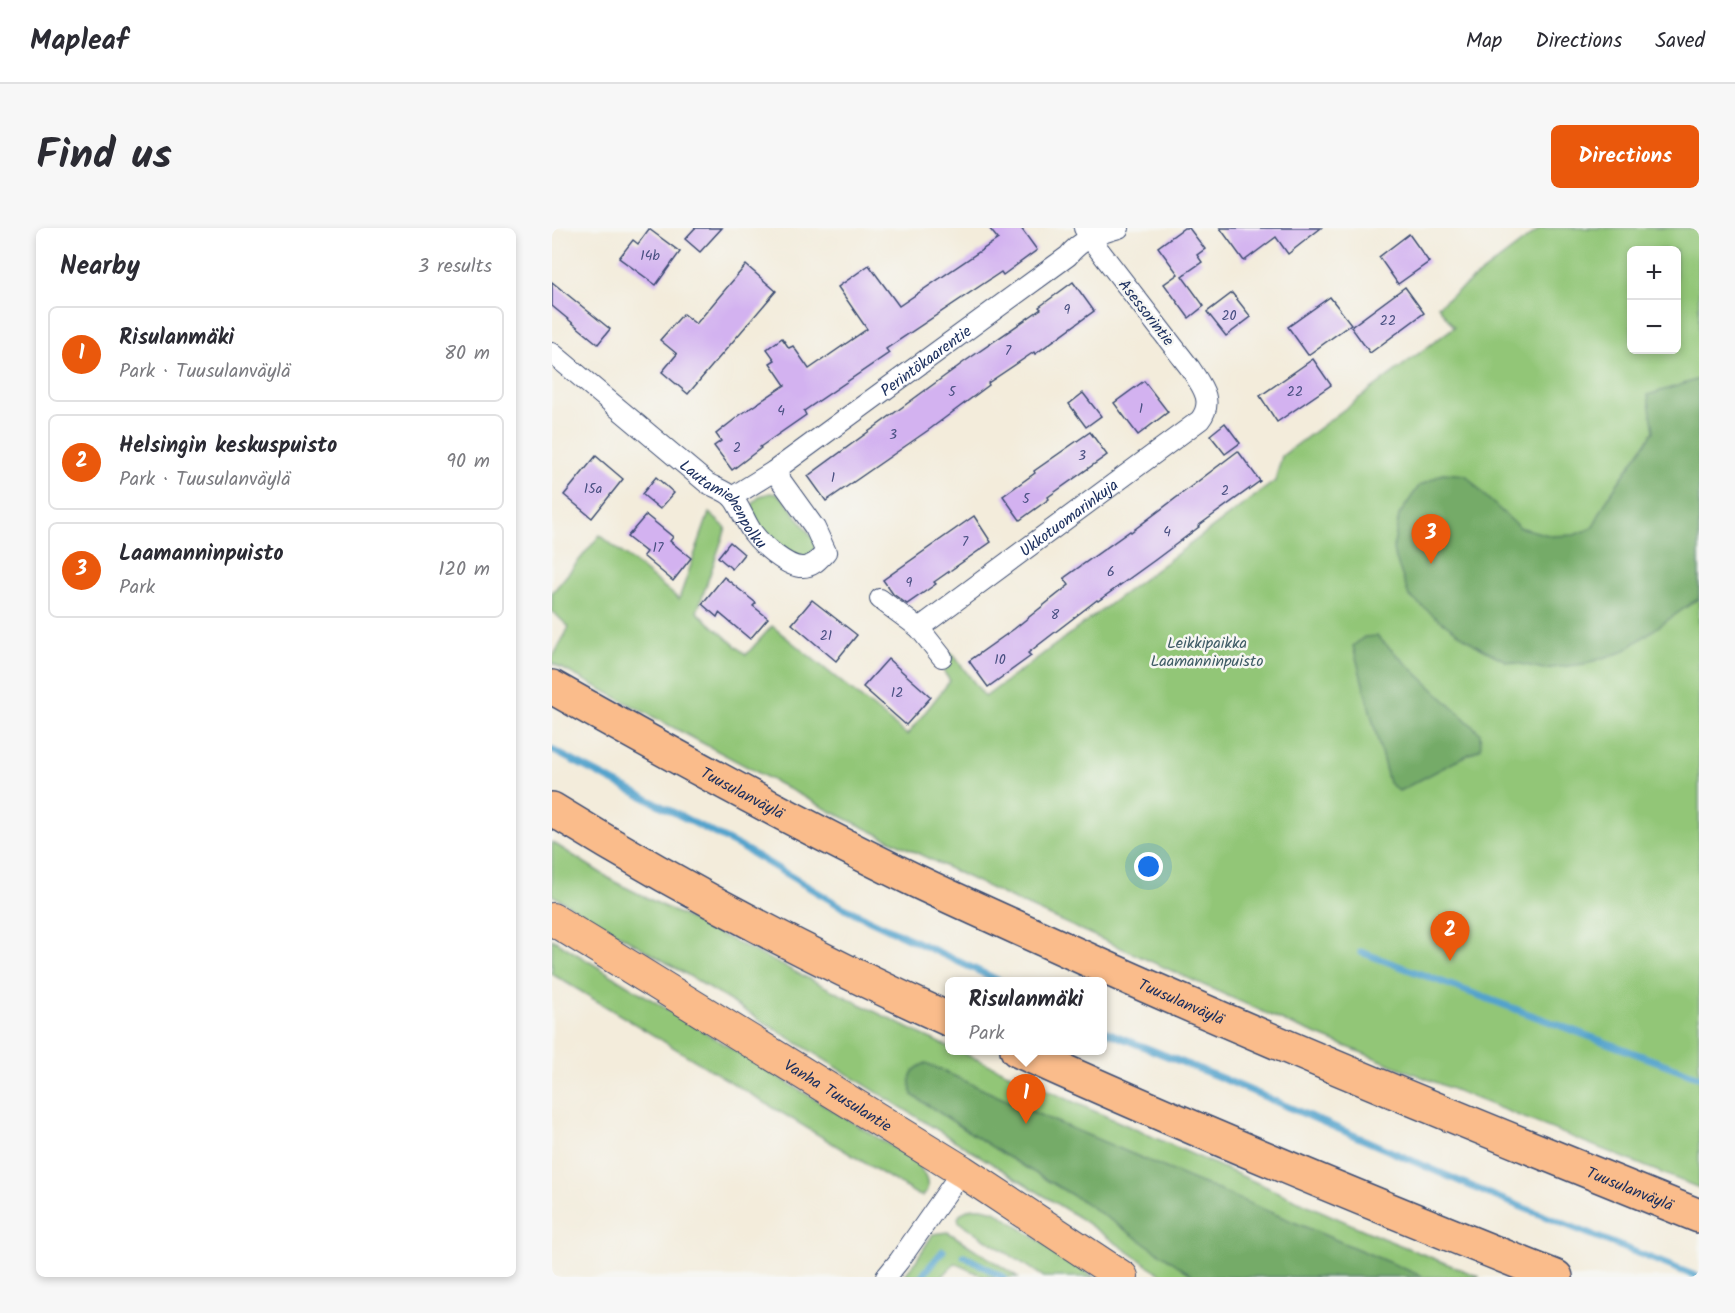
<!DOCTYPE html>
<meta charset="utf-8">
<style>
:root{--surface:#fff;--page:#f7f7f7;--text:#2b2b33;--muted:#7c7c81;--line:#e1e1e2;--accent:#ea580c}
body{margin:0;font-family:Kalam,sans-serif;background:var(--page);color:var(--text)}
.controls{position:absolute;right:18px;top:18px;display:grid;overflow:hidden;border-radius:9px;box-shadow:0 3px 9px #0003}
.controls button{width:54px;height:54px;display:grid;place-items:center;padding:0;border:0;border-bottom:2px solid var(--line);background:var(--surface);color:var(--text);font:30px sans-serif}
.you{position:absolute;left:597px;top:639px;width:21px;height:21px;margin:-15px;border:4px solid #fff;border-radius:50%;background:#1a73e8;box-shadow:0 0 0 9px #1a73e833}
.badge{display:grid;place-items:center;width:39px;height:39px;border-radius:50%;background:var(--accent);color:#fff;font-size:20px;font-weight:700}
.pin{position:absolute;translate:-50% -50px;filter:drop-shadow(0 2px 3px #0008)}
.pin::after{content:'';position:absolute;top:32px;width:21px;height:18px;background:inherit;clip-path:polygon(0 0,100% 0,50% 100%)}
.popup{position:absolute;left:393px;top:749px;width:162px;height:78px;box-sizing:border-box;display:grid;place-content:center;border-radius:9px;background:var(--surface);filter:drop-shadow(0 2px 4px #0005);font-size:20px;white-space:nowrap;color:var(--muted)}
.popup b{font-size:22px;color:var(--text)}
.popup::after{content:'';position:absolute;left:50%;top:100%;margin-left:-12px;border:12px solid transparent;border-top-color:var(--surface)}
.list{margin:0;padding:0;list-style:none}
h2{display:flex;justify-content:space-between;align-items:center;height:78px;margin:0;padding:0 24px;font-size:26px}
h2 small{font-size:20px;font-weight:400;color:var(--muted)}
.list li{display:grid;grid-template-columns:39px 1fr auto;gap:18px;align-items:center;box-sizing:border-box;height:96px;margin:0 12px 12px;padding:0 12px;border:2px solid var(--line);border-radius:9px}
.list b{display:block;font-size:22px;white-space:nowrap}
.list p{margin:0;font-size:20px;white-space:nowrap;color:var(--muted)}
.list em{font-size:20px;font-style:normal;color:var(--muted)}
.map{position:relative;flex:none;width:1147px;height:1049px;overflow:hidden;border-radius:9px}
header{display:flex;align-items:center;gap:36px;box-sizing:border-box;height:84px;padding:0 30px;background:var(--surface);border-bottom:2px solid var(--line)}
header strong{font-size:28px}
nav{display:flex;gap:33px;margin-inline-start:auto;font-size:21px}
.intro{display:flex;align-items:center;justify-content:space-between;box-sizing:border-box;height:144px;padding:0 36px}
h1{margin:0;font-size:42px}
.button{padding:15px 27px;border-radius:9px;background:var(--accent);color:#fff;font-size:21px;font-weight:700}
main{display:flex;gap:36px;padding:0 36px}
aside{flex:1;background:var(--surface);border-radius:9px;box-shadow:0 3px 9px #0003}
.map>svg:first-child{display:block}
</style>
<header>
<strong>Mapleaf</strong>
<nav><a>Map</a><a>Directions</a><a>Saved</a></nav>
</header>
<div class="intro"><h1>Find us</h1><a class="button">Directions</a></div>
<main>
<aside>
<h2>Nearby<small>3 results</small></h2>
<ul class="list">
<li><span class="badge">1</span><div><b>Risulanmäki</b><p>Park · Tuusulanväylä</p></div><em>80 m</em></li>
<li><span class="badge">2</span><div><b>Helsingin keskuspuisto</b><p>Park · Tuusulanväylä</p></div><em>90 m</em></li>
<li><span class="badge">3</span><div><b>Laamanninpuisto</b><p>Park</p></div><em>120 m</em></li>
</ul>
</aside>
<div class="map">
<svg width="1147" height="1049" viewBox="0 0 1147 1049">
<rect width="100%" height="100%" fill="#f6f6f2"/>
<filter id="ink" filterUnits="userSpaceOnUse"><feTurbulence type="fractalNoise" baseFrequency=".0167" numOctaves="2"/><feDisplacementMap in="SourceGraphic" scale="12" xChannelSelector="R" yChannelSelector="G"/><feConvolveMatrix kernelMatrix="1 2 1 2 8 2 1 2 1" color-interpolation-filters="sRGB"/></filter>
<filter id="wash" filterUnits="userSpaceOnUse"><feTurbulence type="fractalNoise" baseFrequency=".008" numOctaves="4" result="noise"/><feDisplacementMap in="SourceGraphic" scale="24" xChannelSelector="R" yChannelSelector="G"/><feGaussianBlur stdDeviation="1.35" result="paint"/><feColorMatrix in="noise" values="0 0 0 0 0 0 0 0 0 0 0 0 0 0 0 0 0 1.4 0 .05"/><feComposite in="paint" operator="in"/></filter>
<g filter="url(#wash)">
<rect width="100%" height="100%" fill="#f3ecdb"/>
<!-- green -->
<g fill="#92c677" stroke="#567a6a" stroke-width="1.5" fill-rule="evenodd">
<path d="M989,0h158v960l-409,-164 -269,-121 -189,-91 -280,-149v-4l17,-32 -17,-16v-18l48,-58 79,64 30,-86 17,15 -29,84 49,43 26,-29 135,109 43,-54 -12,-18 14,-10 33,44 290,-216 7,-25 172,-129 -16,-21zM1080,22h44v100h-44z"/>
<path d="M218,265l7,1 7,5 34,46 -8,13c-4,0 -10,1 -14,0 -18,-7 -44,-33 -44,-53l8,-9z"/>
<polygon points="0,614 63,654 362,803 397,819 398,822 406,823 828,1009 928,1049 613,1049 526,989 144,752 0,667"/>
<path d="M0,711l359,219c9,8 25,28 11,38l-4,-1 -366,-221z"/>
<polygon points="420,980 430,980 443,983 542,1049 492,1049 407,994 406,990 409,985"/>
<polygon points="396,1004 466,1049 432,1049 403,1035 390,1049 351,1049 362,1036 381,1006"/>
</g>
<!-- forest -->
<g fill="#75ab68" stroke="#486d63" stroke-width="1.5">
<polygon points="1147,151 1147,370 1070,424 1032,436 992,441 954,433 925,418 885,390 857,368 841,322 847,287 867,258 892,245 914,247 934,269 967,299 1000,308 1022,307 1040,300 1057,268 1102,203 1096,167"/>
<polygon points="825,408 928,505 929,520 847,563 837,555 801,418 812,409"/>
<path d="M374,835l95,44 403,170h-229l-113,-76 -79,-47 -91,-59c-4,-18 -3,-25 14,-32z"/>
</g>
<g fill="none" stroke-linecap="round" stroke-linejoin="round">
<!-- stream -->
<g stroke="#52a3cc" stroke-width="7">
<polyline points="0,522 191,620 290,679 450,754"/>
<polyline points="809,724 1147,849"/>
<polyline points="550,802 672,851 937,966 1146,1049"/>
<polyline points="412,1028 451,1049"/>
<polyline points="369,1049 391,1023"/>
</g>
</g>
<g id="blocks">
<!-- building -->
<g fill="#d3b2f0">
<polygon points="143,0 170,0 148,24 133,11"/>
<polygon points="437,0 469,0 485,22 451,47 449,44 334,121 337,125 252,183 254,187 208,219 209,220 180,242 162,218 169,213 164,206 188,187 233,157 218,135 223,132 215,121 230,110 237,120 241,118 257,141 315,101 286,59 317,37 347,78 446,11"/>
<polygon points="632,0 637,0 653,21 645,27 650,34 630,48 652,78 637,90 612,56 626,46 606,19"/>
<polygon points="668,0 769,0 736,26 724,9 692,33"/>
<polygon points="97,1 128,24 104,57 67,30 81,12 86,16"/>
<polygon points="857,6 877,34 846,56 827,29"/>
<polygon points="194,37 224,63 136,166 110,144 125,126 108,112 131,86 144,96"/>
<polygon points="0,54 58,101 46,116 0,78"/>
<polygon points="521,54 542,83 483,126 482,124 436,155 437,157 378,201 274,273 256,248 412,134 489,81 487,79"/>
<polygon points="853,59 872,85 818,125 799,99"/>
<polygon points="680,65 699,89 674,108 655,84"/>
<polygon points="778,69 799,96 756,127 736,99"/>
<polygon points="761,131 779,157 725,194 708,168"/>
<polygon points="592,153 616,184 586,207 562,175"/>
<polygon points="531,165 549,188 534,199 517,176"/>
<polygon points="673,195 688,215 673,226 658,207"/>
<polygon points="538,204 555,227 496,269 497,271 468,292 451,268 483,245 482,243"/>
<polygon points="686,223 708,253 646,298 647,299 603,332 546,373 545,372 476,425 479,428 436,459 417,433 462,401 517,357 512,350 578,303 579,304"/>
<polygon points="44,228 71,251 40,290 12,267"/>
<polygon points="104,249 122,265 108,281 90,266"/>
<polygon points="94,287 121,309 118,313 139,330 121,353 91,328 94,324 75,309"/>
<polygon points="422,288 439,314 382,354 384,356 355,376 341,366 331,352"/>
<polygon points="178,314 192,326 180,341 166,329"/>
<polygon points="172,349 204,375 201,378 216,390 198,411 167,385 165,389 150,376"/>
<polygon points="260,372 305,407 284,433 240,396"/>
<polygon points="336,431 379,469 354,497 311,459"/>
</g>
</g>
</g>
<g filter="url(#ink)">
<use href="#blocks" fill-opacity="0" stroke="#3b4b71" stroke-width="1.5"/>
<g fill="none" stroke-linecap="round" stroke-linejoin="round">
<defs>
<g id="street">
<path id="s1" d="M0,125l155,130c7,4 19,8 25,14 7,7 14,27 21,36 9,12 35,35 50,34 10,0 16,-8 23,-15l-11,-24 -41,-57"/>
<path id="s2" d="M180,269l42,-26 294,-215c13,-17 30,-22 51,-28"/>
<polyline points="328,371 367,400 390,429"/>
<path id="s3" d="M367,400l281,-208c15,-19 1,-35 -10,-52l-101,-131 -5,-9"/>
<polyline points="334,1049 347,1033 410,943"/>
</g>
<g id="primary">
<path id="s4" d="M0,691l410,252 160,106"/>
</g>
<g id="highway">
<path id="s5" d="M0,459c120,68 240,134 364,194 44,21 89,41 133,61 214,98 432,186 650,274"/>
<path d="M0,581c128,79 261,149 398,211"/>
<path d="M465,822c178,81 358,155 539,227"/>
</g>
</defs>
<!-- street casing -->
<use href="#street" stroke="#3b4b71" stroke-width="22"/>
<!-- primary casing -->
<use href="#primary" stroke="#3b4b71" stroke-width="34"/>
<!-- highway casing -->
<use href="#highway" stroke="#3b4b71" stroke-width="36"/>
<!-- street -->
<use href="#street" stroke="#fff" stroke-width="20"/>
<!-- primary -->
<use href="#primary" stroke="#fabc8b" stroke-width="32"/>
<!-- highway -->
<use href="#highway" stroke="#fabc8b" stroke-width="33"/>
</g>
</g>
<g text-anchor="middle" stroke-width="5" stroke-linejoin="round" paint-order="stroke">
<!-- number labels -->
<g font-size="14" fill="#495082">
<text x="98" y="32">14b</text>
<text x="515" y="86">9</text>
<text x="677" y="92">20</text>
<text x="836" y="97">22</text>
<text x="456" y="127">7</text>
<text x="400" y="168">5</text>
<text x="743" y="168">22</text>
<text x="589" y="185">1</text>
<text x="229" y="187">4</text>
<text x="341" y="211">3</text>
<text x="185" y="224">2</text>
<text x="530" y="232">3</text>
<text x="281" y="254">1</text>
<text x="41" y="265">15a</text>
<text x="673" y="267">2</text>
<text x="474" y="275">5</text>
<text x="615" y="308">4</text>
<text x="413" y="318">7</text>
<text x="106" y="324">17</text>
<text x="559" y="348">6</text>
<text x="357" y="359">9</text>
<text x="503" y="391">8</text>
<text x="274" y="412">21</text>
<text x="448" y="436">10</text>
<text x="345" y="469">12</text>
</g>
<!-- street labels -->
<g font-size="16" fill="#1b2f5e" stroke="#f6f6f2">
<text transform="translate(595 84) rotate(52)" y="6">Asessorintie</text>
<text dy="6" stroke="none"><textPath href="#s2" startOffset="237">Perintökaarentie</textPath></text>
<text dy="6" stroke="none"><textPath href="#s1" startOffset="230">Lautamiehenpolku</textPath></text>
<text dy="6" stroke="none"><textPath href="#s3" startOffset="186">Ukkotuomarinkuja</textPath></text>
<text dy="6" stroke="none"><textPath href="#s5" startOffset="218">Tuusulanväylä</textPath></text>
<text dy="6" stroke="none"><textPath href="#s5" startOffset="704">Tuusulanväylä</textPath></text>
<text dy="6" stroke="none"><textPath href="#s4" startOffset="336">Vanha Tuusulantie</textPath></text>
<text dy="6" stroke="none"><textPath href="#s5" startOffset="1190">Tuusulanväylä</textPath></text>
</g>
<!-- park labels -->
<g font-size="16" fill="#3f5c66" stroke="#f6f6f2">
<text x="655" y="420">Leikkipaikka<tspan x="655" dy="18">Laamanninpuisto</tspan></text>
</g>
</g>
</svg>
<div class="controls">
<button>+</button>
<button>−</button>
</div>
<div class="you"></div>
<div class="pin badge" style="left:474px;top:896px">1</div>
<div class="popup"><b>Risulanmäki</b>Park</div>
<div class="pin badge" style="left:898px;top:733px">2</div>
<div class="pin badge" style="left:879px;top:336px">3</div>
</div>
</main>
